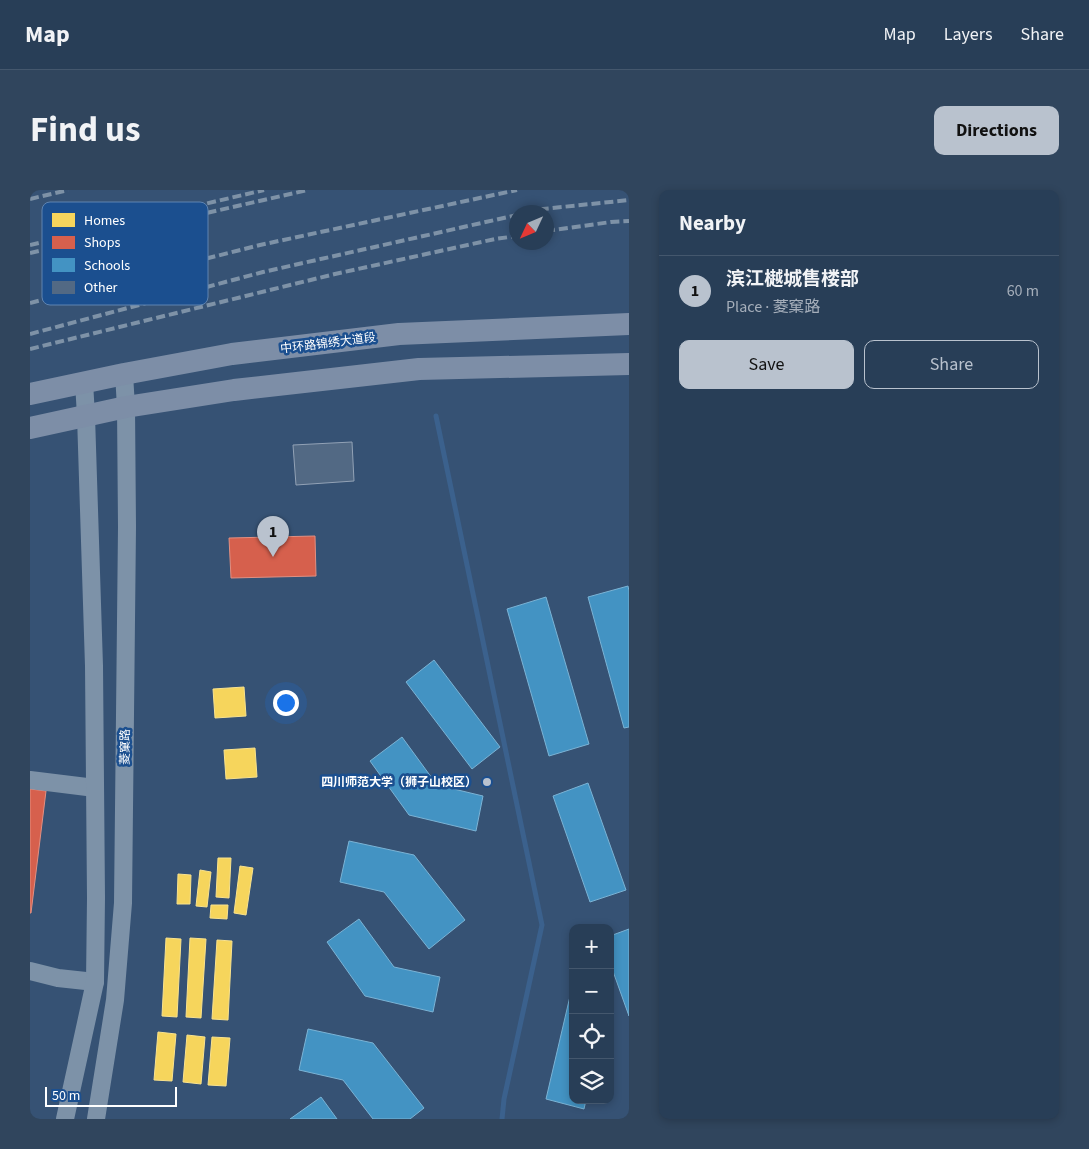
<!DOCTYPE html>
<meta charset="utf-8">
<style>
:root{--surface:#283e57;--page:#30455d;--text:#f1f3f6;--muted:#a5aeba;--line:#44576d;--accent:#b9c2ce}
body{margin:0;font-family:"Source Sans 3","Noto Sans SC",sans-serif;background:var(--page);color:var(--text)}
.controls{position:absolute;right:15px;bottom:15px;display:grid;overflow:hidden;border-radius:10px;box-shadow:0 2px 8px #0003}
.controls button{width:45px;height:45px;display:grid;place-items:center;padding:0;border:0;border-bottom:1px solid var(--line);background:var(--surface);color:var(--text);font:25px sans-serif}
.compass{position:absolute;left:479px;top:15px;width:45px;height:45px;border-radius:50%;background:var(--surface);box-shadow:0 2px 8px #0003;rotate:226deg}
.scale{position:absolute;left:15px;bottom:12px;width:132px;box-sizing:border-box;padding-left:5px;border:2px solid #fff;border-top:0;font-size:14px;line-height:18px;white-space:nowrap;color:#fff;-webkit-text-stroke:4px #1b4f8f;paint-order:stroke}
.you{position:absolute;left:255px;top:512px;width:18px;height:18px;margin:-12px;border:4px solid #fff;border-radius:50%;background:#1a73e8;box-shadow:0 0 0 8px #1a73e833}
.badge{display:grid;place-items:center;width:32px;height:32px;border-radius:50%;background:var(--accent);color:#111;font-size:16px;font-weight:700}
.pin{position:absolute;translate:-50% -41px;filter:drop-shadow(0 1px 2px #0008)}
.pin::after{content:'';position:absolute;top:26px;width:18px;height:15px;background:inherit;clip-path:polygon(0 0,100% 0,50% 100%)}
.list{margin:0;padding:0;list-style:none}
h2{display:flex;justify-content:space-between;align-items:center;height:65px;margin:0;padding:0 20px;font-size:21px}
h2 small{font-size:16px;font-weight:400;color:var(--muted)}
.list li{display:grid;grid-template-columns:32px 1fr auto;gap:15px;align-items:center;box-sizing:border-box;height:70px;padding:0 20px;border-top:1px solid var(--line)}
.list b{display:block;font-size:19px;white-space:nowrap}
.list p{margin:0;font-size:16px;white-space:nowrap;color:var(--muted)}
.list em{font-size:16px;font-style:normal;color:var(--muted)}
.actions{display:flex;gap:10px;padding:15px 20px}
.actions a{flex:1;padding:11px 0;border:1px solid var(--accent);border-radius:10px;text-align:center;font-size:18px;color:var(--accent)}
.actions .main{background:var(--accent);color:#111}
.icon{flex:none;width:28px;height:28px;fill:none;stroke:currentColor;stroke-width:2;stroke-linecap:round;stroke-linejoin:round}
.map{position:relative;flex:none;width:599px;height:929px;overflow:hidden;border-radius:10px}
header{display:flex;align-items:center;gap:30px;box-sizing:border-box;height:70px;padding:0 25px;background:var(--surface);border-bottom:1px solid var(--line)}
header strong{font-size:24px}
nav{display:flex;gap:28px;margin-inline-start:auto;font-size:18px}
.intro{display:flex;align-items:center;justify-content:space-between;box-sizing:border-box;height:120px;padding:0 30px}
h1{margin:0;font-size:35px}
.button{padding:12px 22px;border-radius:10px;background:var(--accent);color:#111;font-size:18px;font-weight:700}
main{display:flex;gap:30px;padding:0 30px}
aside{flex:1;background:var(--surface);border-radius:10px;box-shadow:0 2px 8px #0003}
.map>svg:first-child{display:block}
</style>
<header>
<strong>Map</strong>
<nav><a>Map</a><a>Layers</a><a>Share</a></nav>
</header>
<div class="intro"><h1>Find us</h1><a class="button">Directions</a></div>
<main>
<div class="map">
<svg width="599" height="929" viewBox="0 0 599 929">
<rect width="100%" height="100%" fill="#365274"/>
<!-- homes -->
<g fill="#f6d55c" stroke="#f9e28d">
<polygon points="214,497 216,526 185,528 183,499"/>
<polygon points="225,558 227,587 196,589 194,560"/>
<polygon points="188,668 201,668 199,708 186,707"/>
<polygon points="210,676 223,678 216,725 204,723"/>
<polygon points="170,680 181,682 177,717 166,716"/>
<polygon points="148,684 161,685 160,714 147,714"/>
<polygon points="181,715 198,715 197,729 180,728"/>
<polygon points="136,748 151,749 147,827 132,826"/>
<polygon points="160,748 176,749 171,828 156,827"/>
<polygon points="187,750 202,751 198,830 182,829"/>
<polygon points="128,842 146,844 142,891 124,890"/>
<polygon points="157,845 175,847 171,894 153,892"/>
<polygon points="182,847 200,848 196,896 178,895"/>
</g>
<!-- shops -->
<g fill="#d6604d" stroke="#e29082">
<polygon points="285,346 286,386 201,388 199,348"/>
<polygon points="0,599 16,601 1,723 0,723"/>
</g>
<!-- schools -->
<g fill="#4393c3" stroke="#7bb3d5">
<polygon points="598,396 599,401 599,537 594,538 558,407"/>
<polygon points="516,407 559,554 519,566 477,419"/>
<polygon points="404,470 470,557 442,579 376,492"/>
<polygon points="372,547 407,595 453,606 446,641 379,625 340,571"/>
<polygon points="558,593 596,700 560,712 523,606"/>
<polygon points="319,651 384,665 435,730 399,759 354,702 310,692"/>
<polygon points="329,729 364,777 410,787 403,822 335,806 297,752"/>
<polygon points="599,739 599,826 580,773 580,746"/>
<polygon points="541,802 543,803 543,910 556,910 554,919 516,909"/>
<polygon points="278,839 343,853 394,918 380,929 343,929 313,890 269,880"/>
<polygon points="291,907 307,929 260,929"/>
</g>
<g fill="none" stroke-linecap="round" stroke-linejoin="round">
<!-- stream -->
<polyline stroke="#3b618d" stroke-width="5" points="406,226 512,735 474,909 472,929"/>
</g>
<!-- building -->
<polygon fill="#526984" stroke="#92a2b6" points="322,252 324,291 266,295 263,255"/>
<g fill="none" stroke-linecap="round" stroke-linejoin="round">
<!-- minor -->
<g stroke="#7d92a8" stroke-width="18">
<polyline points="0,590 65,598"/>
<polyline points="0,781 28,788 65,792"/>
<polyline points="35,929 65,792 66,708 64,476 56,226 54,192"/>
<polyline points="66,929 85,810 93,713 97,337 96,217 94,184"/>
</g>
<!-- major -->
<g stroke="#7d8ea7" stroke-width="22">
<polyline points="0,204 94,184 202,164 369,144 599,134"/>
<polyline points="0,238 96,217 204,200 389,179 599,174"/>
</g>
<!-- rail -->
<g stroke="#7e92a7" stroke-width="4" stroke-dasharray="9 4" stroke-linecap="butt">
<polyline points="0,9 38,0"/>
<polyline points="497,22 513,19 599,10"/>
<polyline points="516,41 581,32 599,31"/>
<polyline points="0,55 234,0"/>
<polyline points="0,63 278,0"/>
<polyline points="0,113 230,55 487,0"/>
<polyline points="0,144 233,82 487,25"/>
<polyline points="0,159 305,84 465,49 487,46"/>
</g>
</g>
<!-- markers -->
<circle fill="#b9c2ce" stroke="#1b4f8f" stroke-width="2" cx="457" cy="592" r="5"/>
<g text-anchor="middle" stroke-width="5" stroke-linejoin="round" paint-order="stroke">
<!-- street labels -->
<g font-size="12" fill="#fff" stroke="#1b4f8f">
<text transform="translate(298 153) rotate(-7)" y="4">中环路锦绣大道段</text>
<text transform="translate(95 557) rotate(-89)" y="4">菱窠路</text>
</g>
<!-- poi labels -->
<g font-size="12" font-weight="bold" fill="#fff" stroke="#1b4f8f" text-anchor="end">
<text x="447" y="596">四川师范大学（狮子山校区）</text>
</g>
</g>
<!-- legend -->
<rect x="12" y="12" width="166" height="103" rx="8" fill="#1b4f8f" stroke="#5f84b1" stroke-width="1"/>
<rect x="22" y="23" width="23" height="14" fill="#f6d55c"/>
<rect x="22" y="46" width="23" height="13" fill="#d6604d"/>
<rect x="22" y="68" width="23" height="14" fill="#4393c3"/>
<rect x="22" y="91" width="23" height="13" fill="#526984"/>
<g font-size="14" fill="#fff">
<text x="54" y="35">Homes</text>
<text x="54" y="57">Shops</text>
<text x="54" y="80">Schools</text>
<text x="54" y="102">Other</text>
</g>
</svg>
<div class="controls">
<button>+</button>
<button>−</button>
<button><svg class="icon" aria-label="locate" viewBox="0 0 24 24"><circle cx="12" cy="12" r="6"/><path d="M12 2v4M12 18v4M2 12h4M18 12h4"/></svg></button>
<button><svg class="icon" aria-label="layers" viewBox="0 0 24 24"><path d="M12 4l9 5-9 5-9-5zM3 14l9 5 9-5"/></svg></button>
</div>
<svg class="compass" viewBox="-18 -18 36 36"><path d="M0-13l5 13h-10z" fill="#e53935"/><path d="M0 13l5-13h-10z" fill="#a5aeba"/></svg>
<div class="scale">50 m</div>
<div class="you"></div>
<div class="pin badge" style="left:243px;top:367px">1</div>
</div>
<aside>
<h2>Nearby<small></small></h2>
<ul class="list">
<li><span class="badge">1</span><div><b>滨江樾城售楼部</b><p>Place · 菱窠路</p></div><em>60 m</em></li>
</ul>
<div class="actions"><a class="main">Save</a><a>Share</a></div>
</aside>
</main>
